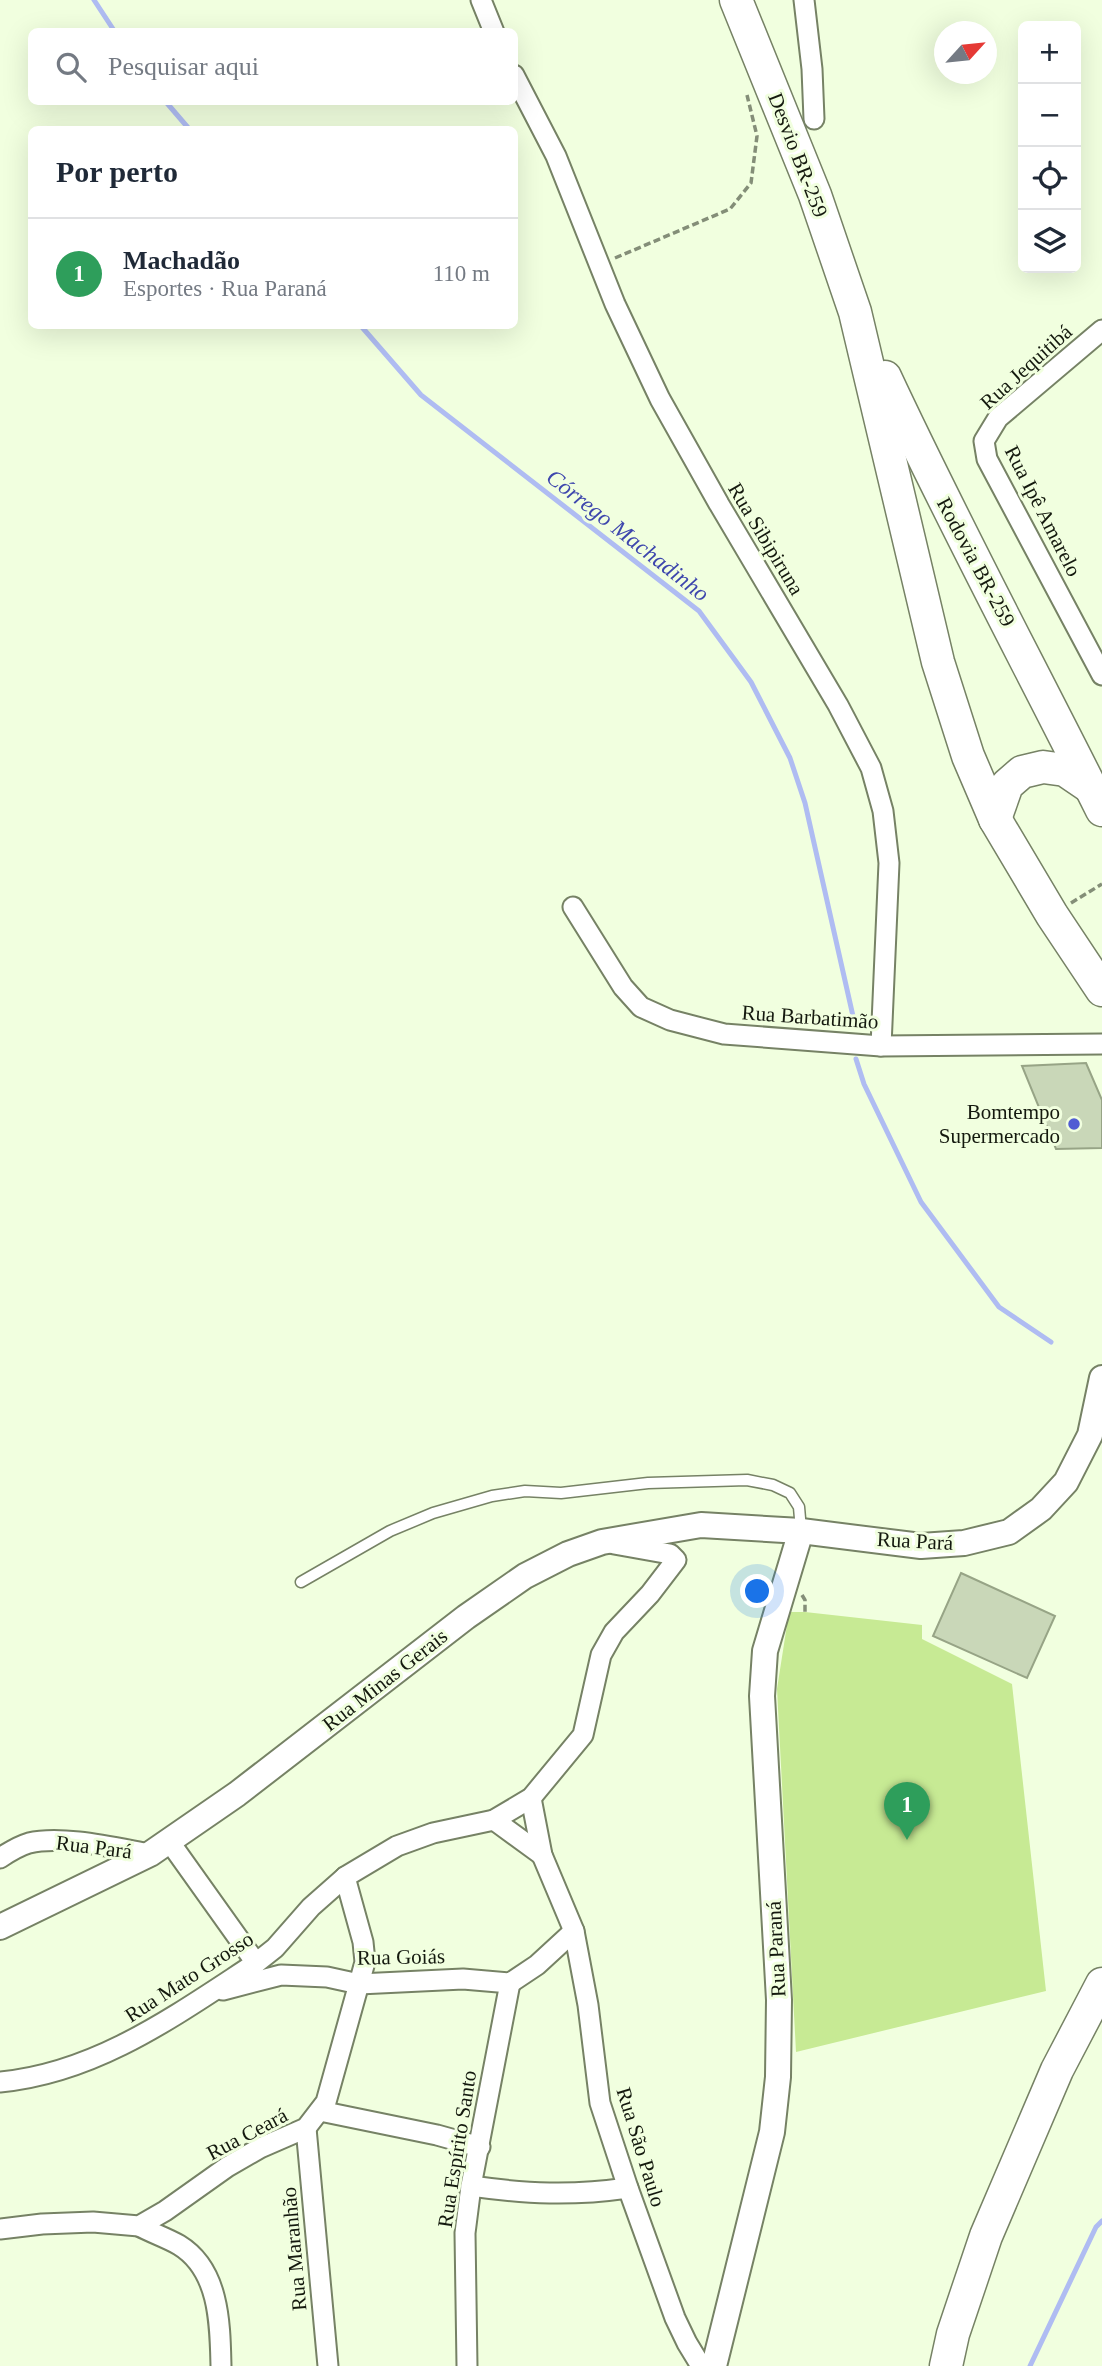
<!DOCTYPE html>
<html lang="pt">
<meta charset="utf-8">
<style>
:root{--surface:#fff;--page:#f6f6f7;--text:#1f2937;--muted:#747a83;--line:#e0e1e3;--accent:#515dd3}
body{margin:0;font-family:Georgia,serif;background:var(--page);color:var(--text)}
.controls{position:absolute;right:21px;top:21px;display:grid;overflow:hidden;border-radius:10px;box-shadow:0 7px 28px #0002}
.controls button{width:63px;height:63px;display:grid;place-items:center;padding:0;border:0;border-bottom:2px solid var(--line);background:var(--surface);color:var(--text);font:35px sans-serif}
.compass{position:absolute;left:934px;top:21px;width:63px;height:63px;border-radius:50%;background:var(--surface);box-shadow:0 7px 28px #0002;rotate:63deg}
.you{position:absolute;left:758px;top:1592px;width:24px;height:24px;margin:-18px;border:5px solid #fff;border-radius:50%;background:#1a73e8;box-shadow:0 0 0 10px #1a73e833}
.badge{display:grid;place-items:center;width:46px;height:46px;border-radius:50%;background:var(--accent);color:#fff;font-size:23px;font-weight:700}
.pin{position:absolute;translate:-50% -58px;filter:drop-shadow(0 2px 4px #0008)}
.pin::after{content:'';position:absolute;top:37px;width:24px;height:21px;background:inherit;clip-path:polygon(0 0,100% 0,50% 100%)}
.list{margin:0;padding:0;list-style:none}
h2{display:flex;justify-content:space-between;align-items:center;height:91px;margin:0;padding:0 28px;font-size:30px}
h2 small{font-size:23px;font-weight:400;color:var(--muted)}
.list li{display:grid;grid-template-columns:46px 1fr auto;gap:21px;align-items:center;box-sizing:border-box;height:112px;padding:0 28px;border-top:2px solid var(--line)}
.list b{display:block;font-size:26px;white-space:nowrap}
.list p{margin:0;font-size:23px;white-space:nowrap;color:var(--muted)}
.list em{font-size:23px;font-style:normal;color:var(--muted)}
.icon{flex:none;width:38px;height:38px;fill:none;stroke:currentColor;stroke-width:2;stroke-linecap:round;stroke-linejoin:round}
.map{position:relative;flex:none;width:1102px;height:2366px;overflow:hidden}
.search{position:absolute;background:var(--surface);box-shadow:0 7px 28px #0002;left:28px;top:28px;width:490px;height:77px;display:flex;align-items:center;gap:18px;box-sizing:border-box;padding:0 24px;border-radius:10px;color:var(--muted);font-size:26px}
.panel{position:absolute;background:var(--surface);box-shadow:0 7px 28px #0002;left:28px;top:126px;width:490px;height:203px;border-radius:10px}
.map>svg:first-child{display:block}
</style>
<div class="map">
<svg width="1102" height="2366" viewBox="0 0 1102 2366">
<rect width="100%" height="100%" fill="#f1ffdf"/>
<!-- green -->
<polygon fill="#c7ea94" points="789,1612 805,1612 922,1625 922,1639 1012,1684 1046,1991 796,2052 777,1689"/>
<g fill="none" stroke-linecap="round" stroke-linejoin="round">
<!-- stream -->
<g stroke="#afbcf2" stroke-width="5">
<polyline points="94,0 115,32"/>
<polyline points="166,102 190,130"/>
<polyline points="361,326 421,395 699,611 751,682 790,758 805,803 855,1025"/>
<polyline points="856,1059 864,1084 921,1202 999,1307 1051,1342"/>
<polyline points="1030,2366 1096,2227 1102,2221"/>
</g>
</g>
<!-- building -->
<g fill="#c9d7b8" stroke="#97a486" stroke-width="2">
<polygon points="1086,1063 1102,1100 1102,1148 1056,1149 1022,1066"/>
<polygon points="961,1573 1055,1616 1027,1678 933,1636"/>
</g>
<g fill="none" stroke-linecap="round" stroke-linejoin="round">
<defs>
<polyline id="service" points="301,1582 390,1531 433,1513 492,1496 525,1491 561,1493 648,1483 747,1480 773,1485 790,1493 799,1507 801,1530"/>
<g id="minor">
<polyline points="481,0 494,32"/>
<polyline points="804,0 812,69 814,119"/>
<polyline points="514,75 556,156 615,304 660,399 719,504 838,705 871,768 883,811 889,863 881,1046"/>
<polyline points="1102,330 998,418 984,441 987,459 1102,675"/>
<polyline points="573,907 623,987 641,1007 670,1020 724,1034 881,1046 1102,1044"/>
<polyline points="531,1798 542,1855 574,1931 588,2005 600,2103 628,2188 675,2318 687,2343 701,2366"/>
<polyline points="494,1820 542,1855"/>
<polyline points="169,1841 256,1963"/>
<path d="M0,1858c9,-6 19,-12 29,-15 33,-8 87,5 121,11"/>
<polyline points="223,1990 281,1975 327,1977 359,1984 463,1979 510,1983 537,1965 574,1931"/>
<path d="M0,2082c97,-9 176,-67 256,-119l19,-15 36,-41 34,-30 52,-31 36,-13 61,-13 37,-22 52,-63 18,-80 13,-23 36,-38 26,-34 -6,-6 -56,-10"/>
<polyline points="320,2111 437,2135 480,2147"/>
<polyline points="306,2128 328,2366"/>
<path d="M471,2186c57,8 100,10 157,2"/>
<path d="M139,2226c13,7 28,12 40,19 41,25 41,80 42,121"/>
<polyline points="0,2229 42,2224 93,2222 139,2226 165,2211 227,2167 260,2148 306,2128 326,2102 365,1962 363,1942 345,1877"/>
<polyline points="467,2366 465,2233 471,2186 510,1983"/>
</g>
<g id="tertiary">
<polyline points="0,1927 150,1854 237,1794 466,1617 525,1576 568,1554 602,1542 701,1525 801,1531 921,1546 964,1543 1009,1532 1041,1509 1066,1482 1090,1435 1102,1378"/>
<polyline points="714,2366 772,2132 778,2077 779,2000 762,1696 765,1651 801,1531"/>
</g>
<g id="trunk">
<polyline points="736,0 815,195 855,312 938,662 968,756 995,819 1052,915 1102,990"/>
<path d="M885,377c68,146 145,289 217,433"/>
<polyline points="995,819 1007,785 1022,772 1043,767 1065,770 1090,787"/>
<polyline points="946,2366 953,2334 986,2236 1057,2070 1102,1984"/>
</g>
</defs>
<!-- service casing -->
<use href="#service" stroke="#768265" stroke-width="13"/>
<!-- minor casing -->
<use href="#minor" stroke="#768265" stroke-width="23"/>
<!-- tertiary casing -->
<use href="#tertiary" stroke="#768265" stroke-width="28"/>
<!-- trunk casing -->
<use href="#trunk" stroke="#768265" stroke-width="35"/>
<!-- path -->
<g stroke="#848e78" stroke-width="3.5" stroke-dasharray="7 3.5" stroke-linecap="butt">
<polyline points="615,258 730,209 751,183 757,136 747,95"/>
<polyline points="1071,903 1102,884"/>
<polyline points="802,1595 805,1600 805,1612"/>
</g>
<!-- service -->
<use href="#service" stroke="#fff" stroke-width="10"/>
<!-- minor -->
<use href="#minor" stroke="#fff" stroke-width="19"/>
<!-- tertiary -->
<use href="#tertiary" stroke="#fff" stroke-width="24"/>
<!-- trunk -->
<use href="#trunk" stroke="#fff" stroke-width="32"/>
</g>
<!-- markers -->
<circle fill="#515dd3" stroke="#f1ffdf" stroke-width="2.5" cx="1074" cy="1124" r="7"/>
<g text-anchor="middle" stroke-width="6" stroke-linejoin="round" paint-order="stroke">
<!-- street labels -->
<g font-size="21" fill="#14190e" stroke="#f1ffdf">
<text transform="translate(798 155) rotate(69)" y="7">Desvio BR-259</text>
<text transform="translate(1026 367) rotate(-42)" y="7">Rua Jequitibá</text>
<text transform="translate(1043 511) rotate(63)" y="7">Rua Ipê Amarelo</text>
<text transform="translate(766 539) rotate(59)" y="7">Rua Sibipiruna</text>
<text transform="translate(976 562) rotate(62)" y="7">Rodovia BR-259</text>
<text transform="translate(810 1017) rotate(4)" y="7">Rua Barbatimão</text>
<text transform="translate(915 1541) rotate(3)" y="7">Rua Pará</text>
<text transform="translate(385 1680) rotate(-38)" y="7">Rua Minas Gerais</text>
<text transform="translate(94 1847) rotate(7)" y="7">Rua Pará</text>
<text transform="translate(776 1949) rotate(-93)" y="7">Rua Paraná</text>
<text transform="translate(401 1957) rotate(-1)" y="7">Rua Goiás</text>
<text transform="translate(189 1977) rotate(-33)" y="7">Rua Mato Grosso</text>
<text transform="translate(247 2134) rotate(-28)" y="7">Rua Ceará</text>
<text transform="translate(641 2147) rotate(73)" y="7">Rua São Paulo</text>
<text transform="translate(457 2149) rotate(-81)" y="7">Rua Espírito Santo</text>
<text transform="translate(294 2249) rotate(-95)" y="7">Rua Maranhão</text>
</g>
<!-- poi labels -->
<g font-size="21" fill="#14190e" stroke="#f1ffdf" text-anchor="end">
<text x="1060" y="1119">Bomtempo<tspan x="1060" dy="24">Supermercado</tspan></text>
</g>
<!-- water labels -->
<g font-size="23" font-style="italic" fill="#3e47ad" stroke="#f1ffdf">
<text transform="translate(628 535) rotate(38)" y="8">Córrego Machadinho</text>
</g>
</g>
</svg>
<div class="controls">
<button>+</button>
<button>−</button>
<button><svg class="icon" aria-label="locate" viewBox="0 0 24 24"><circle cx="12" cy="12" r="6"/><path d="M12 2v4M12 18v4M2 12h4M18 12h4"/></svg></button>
<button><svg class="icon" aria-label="layers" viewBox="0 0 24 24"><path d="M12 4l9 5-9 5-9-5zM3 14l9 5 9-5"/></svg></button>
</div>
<svg class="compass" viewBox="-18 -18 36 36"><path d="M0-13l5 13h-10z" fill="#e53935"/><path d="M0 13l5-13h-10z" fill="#747a83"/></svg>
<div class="you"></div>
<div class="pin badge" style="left:907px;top:1840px;background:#2e9e5b">1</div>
<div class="search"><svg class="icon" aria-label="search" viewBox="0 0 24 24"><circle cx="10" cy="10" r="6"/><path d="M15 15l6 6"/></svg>Pesquisar aqui</div>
<section class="panel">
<h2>Por perto<small></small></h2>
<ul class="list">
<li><span class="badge" style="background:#2e9e5b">1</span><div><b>Machadão</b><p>Esportes · Rua Paraná</p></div><em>110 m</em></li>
</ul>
</section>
</div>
